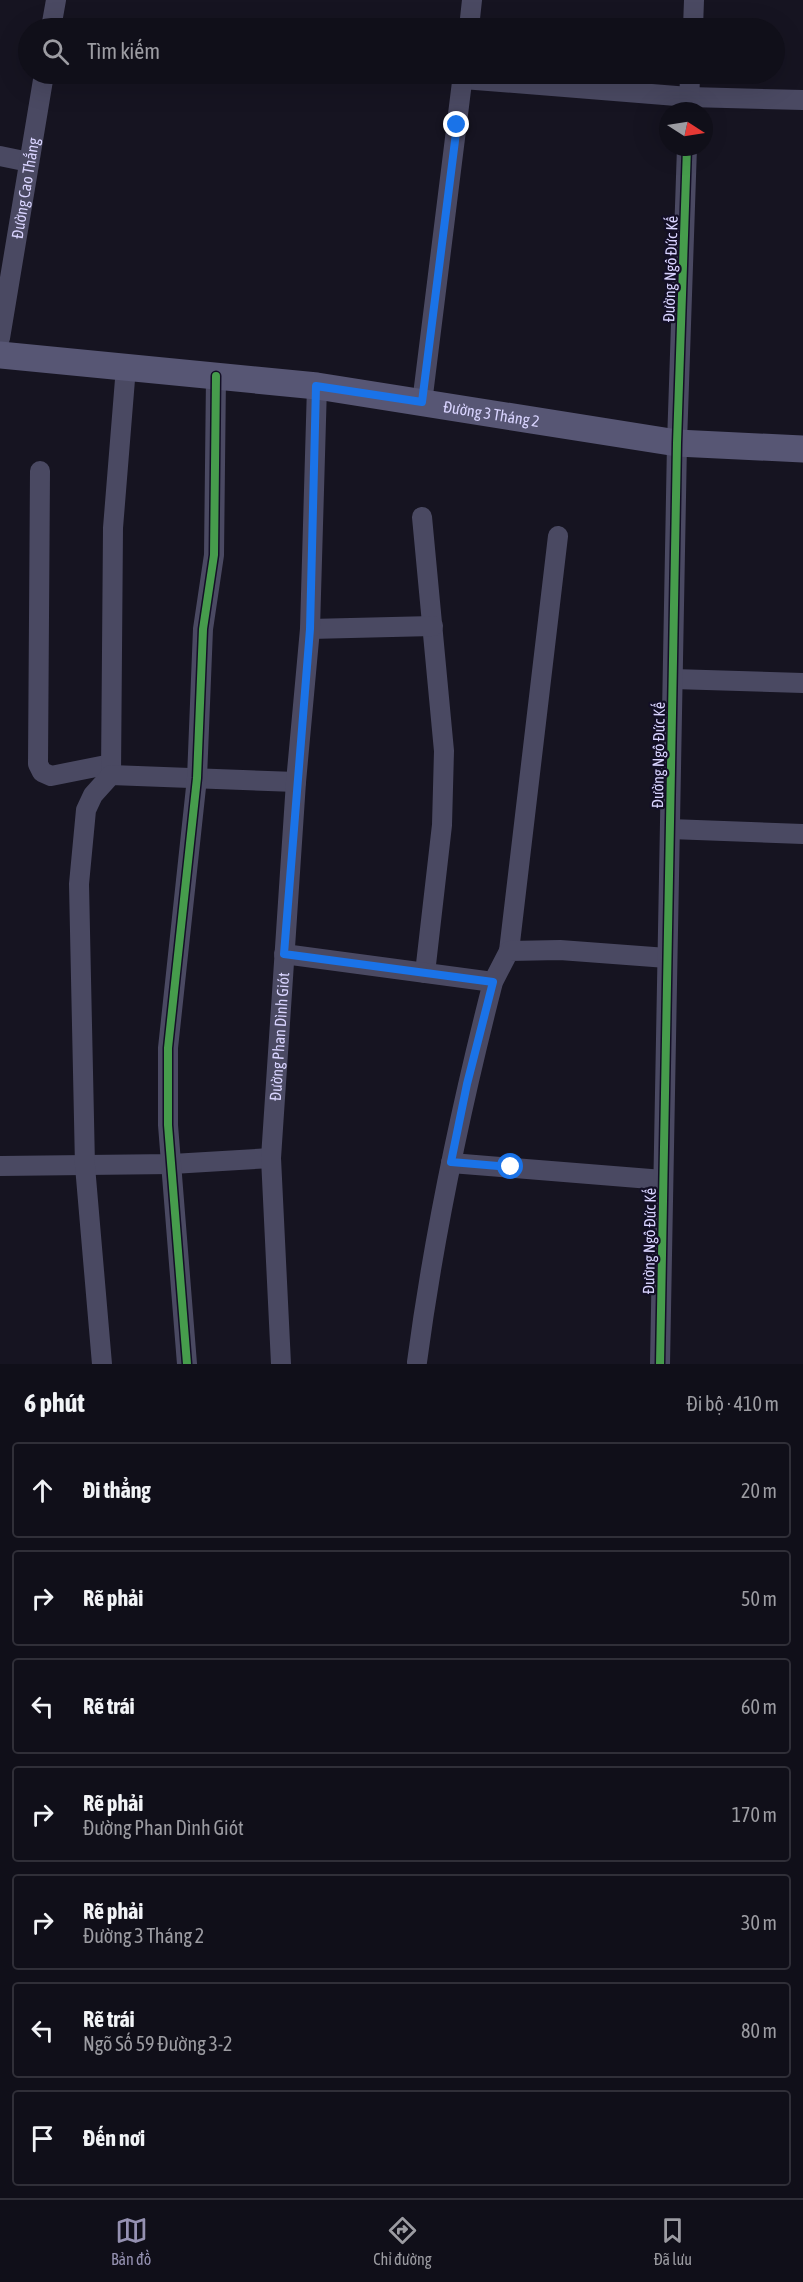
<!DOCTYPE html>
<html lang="vi">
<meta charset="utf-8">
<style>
:root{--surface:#100f19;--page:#1e1d26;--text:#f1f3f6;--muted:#9c9ca2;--line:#302f38;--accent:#9591b1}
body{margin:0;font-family:"Asap Condensed",sans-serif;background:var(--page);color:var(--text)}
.compass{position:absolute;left:659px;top:102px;width:54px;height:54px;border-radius:50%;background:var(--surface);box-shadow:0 6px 24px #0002;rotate:102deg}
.stop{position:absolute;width:18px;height:18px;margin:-14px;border:4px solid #1a73e8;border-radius:50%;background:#fff}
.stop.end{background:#1a73e8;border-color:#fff;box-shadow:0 2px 6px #0008}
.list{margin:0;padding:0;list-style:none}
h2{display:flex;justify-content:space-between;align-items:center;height:78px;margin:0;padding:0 24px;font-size:26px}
h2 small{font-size:20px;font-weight:400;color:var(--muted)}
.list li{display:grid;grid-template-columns:39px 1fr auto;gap:18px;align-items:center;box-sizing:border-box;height:96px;margin:0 12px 12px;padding:0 12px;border:2px solid var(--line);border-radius:6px}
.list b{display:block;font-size:22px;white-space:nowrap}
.list p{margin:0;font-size:20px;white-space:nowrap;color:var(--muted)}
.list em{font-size:20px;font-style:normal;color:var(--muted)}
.icon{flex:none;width:33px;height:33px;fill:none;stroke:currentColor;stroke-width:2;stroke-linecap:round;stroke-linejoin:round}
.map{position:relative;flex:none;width:803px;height:1364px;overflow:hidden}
.search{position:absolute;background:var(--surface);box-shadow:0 6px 24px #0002;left:18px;right:18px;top:18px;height:66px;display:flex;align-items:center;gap:15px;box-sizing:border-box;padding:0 21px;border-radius:33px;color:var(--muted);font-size:22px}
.sheet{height:834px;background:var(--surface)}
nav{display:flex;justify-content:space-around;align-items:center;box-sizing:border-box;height:84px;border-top:2px solid var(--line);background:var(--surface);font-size:16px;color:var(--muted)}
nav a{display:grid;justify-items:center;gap:3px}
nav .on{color:var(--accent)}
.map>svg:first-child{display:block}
</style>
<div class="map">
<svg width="803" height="1364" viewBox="0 0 803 1364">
<rect width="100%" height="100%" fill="#161421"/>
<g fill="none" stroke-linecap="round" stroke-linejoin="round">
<!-- street -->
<g stroke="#4a4962" stroke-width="20">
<polyline points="51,28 56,0"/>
<polyline points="469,28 472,0"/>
<polyline points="693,28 694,0"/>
<polyline points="463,79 689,97 803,100"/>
<polyline points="689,111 690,74"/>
<polyline points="0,156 29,162"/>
<path id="s1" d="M0,338l44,-264"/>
<polyline points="422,403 463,74"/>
<polyline points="40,471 38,764 42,772 51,776 111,764"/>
<polyline points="422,517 444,751 442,825 425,973"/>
<polyline points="310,629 433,626"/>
<polyline points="673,679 803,683"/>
<polyline points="111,775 113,528 126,367"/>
<polyline points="670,829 803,834"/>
<polyline points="509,951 558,536"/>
<polyline points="284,954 493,982"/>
<polyline points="451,1163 663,1180"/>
<polyline points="0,1166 172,1164 271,1158"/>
<path d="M417,1362c17,-128 44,-255 76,-380l16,-31 51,-1 107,8"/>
<polyline points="102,1364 85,1166 79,884 86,810 93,795 111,775 296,782"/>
<polyline points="187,1364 168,1125 168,1048 197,778 203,629 214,555 216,376"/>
<path id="s2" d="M281,1364l-10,-206 25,-376 14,-153 7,-243"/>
<polyline points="660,1364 677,443 687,147"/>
</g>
<!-- secondary -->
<path stroke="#575674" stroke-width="27" id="s3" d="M0,355l317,31 360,57 126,6"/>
<defs>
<g id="cycleway">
<polyline points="187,1364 168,1125 168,1048 197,778 203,629 214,555 216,376"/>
<polyline points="660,1364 677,443 687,147"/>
</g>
</defs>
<!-- cycleway casing -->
<use href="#cycleway" stroke="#130f26" stroke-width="11"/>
<!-- cycleway -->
<use href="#cycleway" stroke="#469c4c" stroke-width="8"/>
</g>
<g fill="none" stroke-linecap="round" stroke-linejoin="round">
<!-- route -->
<polyline stroke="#1a73e8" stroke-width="8" points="457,125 422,402 316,386 310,629 284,954 493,982 467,1084 451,1162 511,1167"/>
</g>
<g text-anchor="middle" stroke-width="4.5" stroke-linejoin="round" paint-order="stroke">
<!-- street labels -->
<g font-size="16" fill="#d9d4ff" stroke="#130f26">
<text dy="6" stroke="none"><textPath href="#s1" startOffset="152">Đường Cao Thắng</textPath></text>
<text transform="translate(670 269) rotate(-88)" y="6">Đường Ngô Đức Kế</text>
<text dy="6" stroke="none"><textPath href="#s3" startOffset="495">Đường 3 Tháng 2</textPath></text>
<text transform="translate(658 755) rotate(-89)" y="6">Đường Ngô Đức Kế</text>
<text dy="6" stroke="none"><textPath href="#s2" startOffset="328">Đường Phan Dình Giót</textPath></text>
<text transform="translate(649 1241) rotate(-89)" y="6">Đường Ngô Đức Kế</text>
</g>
</g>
</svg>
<svg class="compass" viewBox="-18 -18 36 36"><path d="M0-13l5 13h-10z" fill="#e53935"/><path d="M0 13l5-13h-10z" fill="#9c9ca2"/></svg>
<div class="stop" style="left:511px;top:1167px"></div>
<div class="stop end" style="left:457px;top:125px"></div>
<div class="search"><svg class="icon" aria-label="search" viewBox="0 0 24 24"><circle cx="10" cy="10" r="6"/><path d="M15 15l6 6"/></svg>Tìm kiếm</div>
</div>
<section class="sheet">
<h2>6 phút<small>Đi bộ · 410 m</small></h2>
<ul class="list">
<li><svg class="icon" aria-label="ahead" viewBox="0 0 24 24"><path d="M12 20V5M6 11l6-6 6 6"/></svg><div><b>Đi thẳng</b></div><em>20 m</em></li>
<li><svg class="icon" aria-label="right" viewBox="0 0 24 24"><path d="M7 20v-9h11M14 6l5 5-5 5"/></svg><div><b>Rẽ phải</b></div><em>50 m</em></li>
<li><svg class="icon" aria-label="left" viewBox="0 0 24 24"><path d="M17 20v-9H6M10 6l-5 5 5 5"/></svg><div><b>Rẽ trái</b></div><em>60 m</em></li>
<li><svg class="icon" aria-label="right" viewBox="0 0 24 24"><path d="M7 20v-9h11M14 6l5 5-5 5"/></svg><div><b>Rẽ phải</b><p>Đường Phan Dình Giót</p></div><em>170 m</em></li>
<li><svg class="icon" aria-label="right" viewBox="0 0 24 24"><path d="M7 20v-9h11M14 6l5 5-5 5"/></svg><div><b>Rẽ phải</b><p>Đường 3 Tháng 2</p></div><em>30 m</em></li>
<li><svg class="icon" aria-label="left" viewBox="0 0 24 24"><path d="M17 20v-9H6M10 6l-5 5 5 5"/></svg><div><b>Rẽ trái</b><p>Ngõ Số 59 Đường 3-2</p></div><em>80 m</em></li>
<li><svg class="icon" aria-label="arrive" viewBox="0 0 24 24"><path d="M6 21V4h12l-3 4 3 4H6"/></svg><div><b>Đến nơi</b></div></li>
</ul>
</section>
<nav>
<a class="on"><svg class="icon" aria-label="map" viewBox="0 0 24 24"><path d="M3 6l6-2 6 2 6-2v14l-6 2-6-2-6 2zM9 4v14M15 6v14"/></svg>Bản đồ</a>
<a><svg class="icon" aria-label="directions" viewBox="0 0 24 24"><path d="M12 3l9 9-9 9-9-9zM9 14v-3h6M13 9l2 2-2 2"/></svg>Chỉ đường</a>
<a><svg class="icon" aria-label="saved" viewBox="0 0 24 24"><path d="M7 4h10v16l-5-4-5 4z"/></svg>Đã lưu</a>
</nav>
